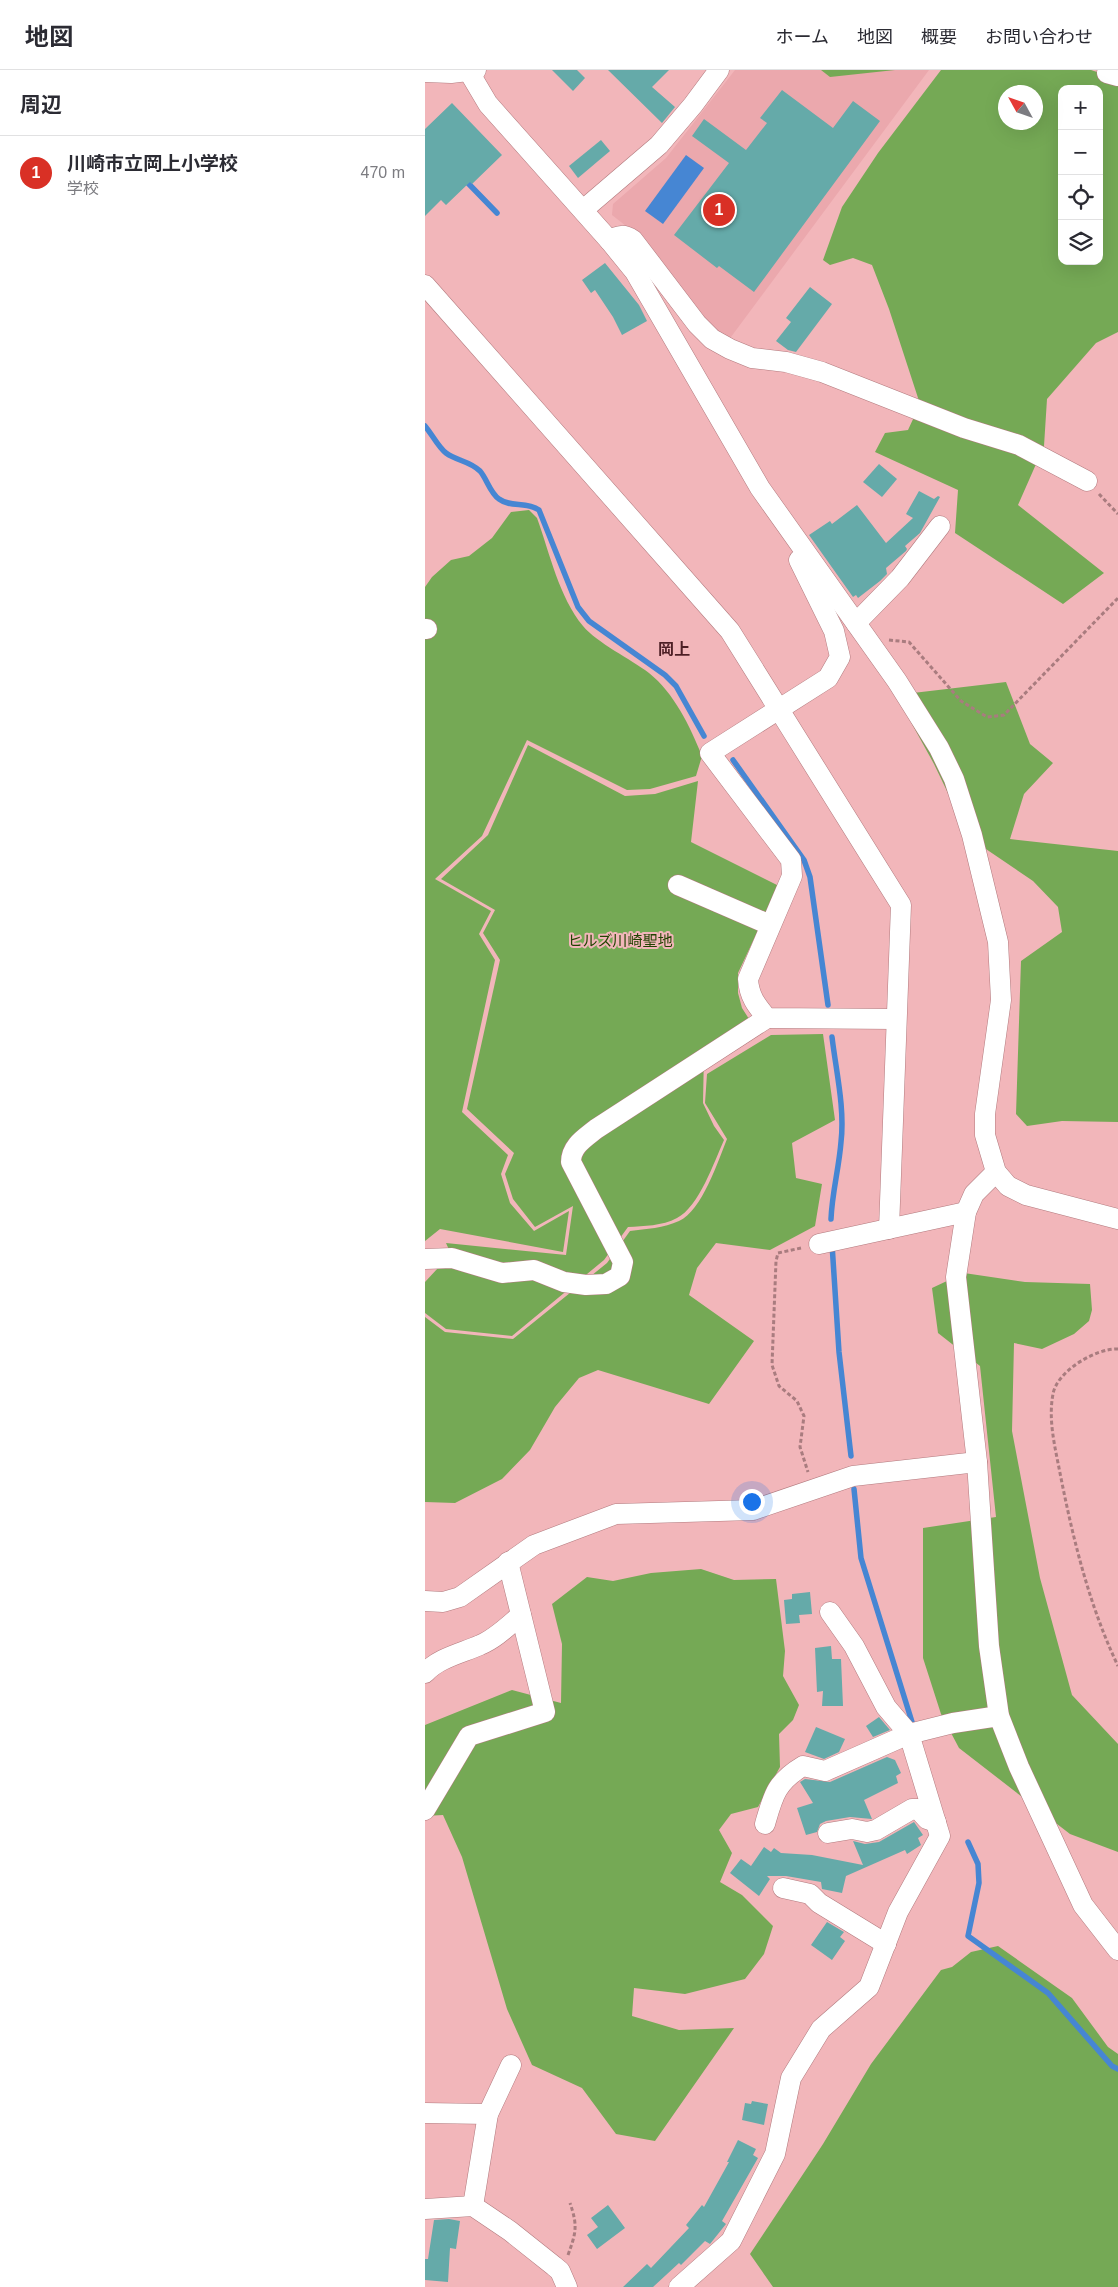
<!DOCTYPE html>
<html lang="ja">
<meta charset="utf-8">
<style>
:root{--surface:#fff;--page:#f2f2f3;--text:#2b2b33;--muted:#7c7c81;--line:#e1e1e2;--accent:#d93025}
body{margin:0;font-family:Helvetica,"Noto Sans JP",sans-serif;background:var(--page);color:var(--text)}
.controls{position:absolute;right:15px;top:15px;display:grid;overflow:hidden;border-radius:10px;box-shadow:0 5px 20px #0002}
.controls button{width:45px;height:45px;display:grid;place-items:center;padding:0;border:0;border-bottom:1px solid var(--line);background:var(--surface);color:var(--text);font:25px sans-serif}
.compass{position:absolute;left:573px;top:15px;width:45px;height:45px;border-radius:50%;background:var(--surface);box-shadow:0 5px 20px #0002;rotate:310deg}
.you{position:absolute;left:326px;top:1431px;width:18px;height:18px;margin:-12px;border:4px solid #fff;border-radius:50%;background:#1a73e8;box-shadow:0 0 0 8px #1a73e833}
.badge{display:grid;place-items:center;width:32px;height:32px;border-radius:50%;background:var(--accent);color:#fff;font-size:16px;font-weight:700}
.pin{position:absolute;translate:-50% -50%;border:2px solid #fff;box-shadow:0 1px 5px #0006}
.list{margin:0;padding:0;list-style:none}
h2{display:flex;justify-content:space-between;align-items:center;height:65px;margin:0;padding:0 20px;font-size:21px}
h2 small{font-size:16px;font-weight:400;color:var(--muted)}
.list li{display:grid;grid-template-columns:32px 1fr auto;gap:15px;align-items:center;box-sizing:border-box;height:75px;padding:0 20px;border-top:1px solid var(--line)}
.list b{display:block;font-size:19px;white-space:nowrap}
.list p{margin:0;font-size:16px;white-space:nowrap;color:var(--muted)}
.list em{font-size:16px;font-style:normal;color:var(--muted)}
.icon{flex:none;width:28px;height:28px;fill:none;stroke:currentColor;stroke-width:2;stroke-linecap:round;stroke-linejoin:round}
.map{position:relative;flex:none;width:693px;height:2217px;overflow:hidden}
header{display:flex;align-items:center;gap:30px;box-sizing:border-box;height:70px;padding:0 25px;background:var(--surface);border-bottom:1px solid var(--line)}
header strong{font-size:24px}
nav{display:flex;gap:28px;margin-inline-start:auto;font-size:18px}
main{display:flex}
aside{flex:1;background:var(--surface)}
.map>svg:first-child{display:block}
</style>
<header>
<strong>地図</strong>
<nav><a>ホーム</a><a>地図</a><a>概要</a><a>お問い合わせ</a></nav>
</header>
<main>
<aside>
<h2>周辺<small></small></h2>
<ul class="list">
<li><span class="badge">1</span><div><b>川崎市立岡上小学校</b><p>学校</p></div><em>470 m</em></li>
</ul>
</aside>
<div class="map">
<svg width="693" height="2217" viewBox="0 0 693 2217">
<rect width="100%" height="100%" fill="#f2b6ba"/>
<!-- built -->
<polygon fill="#eba8ad" points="310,0 504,0 303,271 293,265 206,160 187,145 188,134 241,88"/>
<!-- green -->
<g fill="#75a955" fill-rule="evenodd">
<polygon points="396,0 470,0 405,7"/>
<path d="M516,0h150l27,9v253l-22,11 -49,56 -3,47 -26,59 86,68 -41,31 -108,-71 3,-43 -83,-38 10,-19 23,-3 12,-26 -31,-95 -17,-44 -19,-7 -23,7 -7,-5 19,-53 36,-54zM637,19h37v172h-37zM580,22h30v30h-30z"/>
<path d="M104,440l8,8c13,36 22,79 46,108 14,17 48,33 66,47 25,20 41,53 53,83l-6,20 -46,13 -23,1 -100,-50 -45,96 -47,43 56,32 -12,23 16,26 -33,152 46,43 -7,19 9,29 24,28 35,-20 -6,41 -123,-23 -15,12v-654l7,-10 19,-17 18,-4 23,-18 19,-26z"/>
<polygon points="581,612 605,674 628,693 599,724 585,769 693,781 693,1052 637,1051 602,1056 591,1044 596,891 637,862 633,837 608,811 555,775 532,742 509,694 471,625"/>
<path d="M103,675l97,51 30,-2 43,-13 -7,61 88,44 -41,87v20l4,15 7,11 -45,33 -1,51 11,23 10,14c-10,22 -25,67 -47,78 -15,8 -33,8 -49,9l-24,33 -92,76 -66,-7 -21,-16v-31l26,-28 -5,-11 120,12 7,-49 -38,21 -22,-28 -8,-25 9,-21 -47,-44 33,-149 -17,-27 12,-23 -54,-31 47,-44z"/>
<path d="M398,964l12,86 -43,23 4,35 26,6 -7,42 -45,24 -54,-7 -19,25 -8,27 65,46 -45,63 -111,-34 -19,8 -24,29 -25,43 -28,29 -47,24 -30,-1v-185l20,15 68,7 94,-76 23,-32c16,-2 34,-3 49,-10 23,-10 39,-60 48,-82l-22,-36 2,-29 64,-39z"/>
<polygon points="539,1203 600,1212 665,1214 667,1240 664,1251 649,1264 617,1279 589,1273 587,1361 615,1508 647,1625 693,1674 693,1782 645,1764 534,1678 516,1644 498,1588 498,1458 571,1447 555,1296 513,1263 507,1218"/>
<polygon points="276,1499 309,1510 351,1509 360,1581 358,1606 374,1635 368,1650 354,1664 355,1697 333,1737 306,1744 294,1760 307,1783 295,1812 317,1825 348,1856 339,1884 320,1909 260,1924 209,1918 207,1946 254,1960 309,1958 230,2071 191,2064 157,2018 107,1995 82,1939 37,1787 18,1745 0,1746 0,1655 87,1620 136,1633 137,1574 127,1534 162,1507 188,1511 226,1503"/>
<polygon points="573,1876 647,1928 683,1977 693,1984 693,2217 348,2217 325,2184 398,2074 446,1994 516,1900 527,1897 546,1882"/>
</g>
<!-- water -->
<polygon fill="#4686d3" points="261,85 279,98 238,154 220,141"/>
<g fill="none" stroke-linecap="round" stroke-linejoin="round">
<!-- stream -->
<g stroke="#4686d3" stroke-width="5.5">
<polyline points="39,109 72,143"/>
<path d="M0,356c7,8 13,21 21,27 11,8 24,8 34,18 7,8 10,22 19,28 12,9 27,2 40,11l39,97 11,14 76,54 11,11 28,50"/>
<polyline points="308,690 379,790 385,807 403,935"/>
<path d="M406,1149c1,-26 8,-51 10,-77 4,-34 -5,-71 -9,-105"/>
<polyline points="407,1174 414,1282 426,1386"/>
<polyline points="429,1419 436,1488 487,1652"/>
<polyline points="543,1772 553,1794 554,1813 543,1866 623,1923 687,1996 693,1999"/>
</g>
</g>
<!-- building -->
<g fill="#65aaa9">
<polygon points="127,0 152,0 160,8 148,21"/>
<polygon points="183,0 244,0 227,17 250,37 237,53"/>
<polygon points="357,20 408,58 428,31 455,51 329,222 294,196 292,198 249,165 304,93 267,66 279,49 321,80 342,53 335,48"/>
<polygon points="27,33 77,85 47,114 45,112 21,135 16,130 0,146 0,59"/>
<polygon points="176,70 185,81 153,108 144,96"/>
<polygon points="180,193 214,235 222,251 197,265 188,247 170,220 166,223 157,210"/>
<polygon points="385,217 407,234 371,282 363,280 351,271 366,252 361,248"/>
<polygon points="454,394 472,409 457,427 438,412"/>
<polygon points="494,421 509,429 513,426 515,427 495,463 480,476 482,479 481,481 461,498 462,504 455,511 433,528 431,525 428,527 384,465 405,451 407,454 432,435 461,473 488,448 481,444"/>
<polygon points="385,1522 387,1544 374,1545 375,1553 361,1554 359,1530 367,1529 367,1524"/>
<polygon points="406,1576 407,1589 416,1589 418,1636 397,1636 398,1621 392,1622 390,1578"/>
<polygon points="454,1647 465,1660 448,1667 441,1656"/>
<polygon points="391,1657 420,1669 414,1682 399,1689 380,1682"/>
<polygon points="462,1687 470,1690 476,1703 471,1706 473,1713 439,1730 447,1749 425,1747 401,1751 395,1754 392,1762 381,1765 372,1738 388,1733 375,1712 380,1709 405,1712"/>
<polygon points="489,1752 498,1765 493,1768 496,1775 482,1784 480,1780 421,1806 417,1823 397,1819 396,1812 361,1806 342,1806 345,1809 334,1826 305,1803 316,1789 326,1796 339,1777 346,1782 349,1778 356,1783 387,1785 438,1795 428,1771 440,1774 454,1772"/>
<polygon points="402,1852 419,1862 415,1867 420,1871 407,1890 386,1875"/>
<polygon points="327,2031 343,2034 339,2055 317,2050 320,2033 326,2034"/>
<polygon points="313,2070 331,2079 328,2085 333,2088 297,2151 301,2154 285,2174 280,2171 256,2195 254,2193 228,2217 198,2217 222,2194 226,2198 264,2158 261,2155 277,2135 279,2137 304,2092 302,2092"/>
<polygon points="183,2135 200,2158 172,2179 162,2165 173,2157 166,2148"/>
<polygon points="24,2149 35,2151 31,2179 25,2178 23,2212 0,2210 0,2189 3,2189 9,2150"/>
</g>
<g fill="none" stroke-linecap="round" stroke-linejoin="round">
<defs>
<g id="minor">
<polyline points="0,2 26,3 51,0"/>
<polyline points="44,2 63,34 184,170 210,202 335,418 472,611 514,678 529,709 547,765 573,872 576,930 560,1044 560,1065 571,1102 583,1116 601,1125 693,1149"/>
<polyline points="682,3 693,6"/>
<polyline points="158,140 234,75 268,35 294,0"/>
<path d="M184,170c10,-5 15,-6 24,0l64,84 15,15 18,10 22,9 34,4 36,10 142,56 55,17 68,36"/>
<polyline points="0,215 305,561 476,835 464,1159"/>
<path d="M374,490l35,71 6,26 -12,21 -118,75 81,107 1,16 -44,103c1,17 8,26 19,39l128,1"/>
<polyline points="431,553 475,508 515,456"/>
<polyline points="0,559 2,559"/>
<polyline points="253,815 345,855"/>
<polyline points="571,1102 549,1124 541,1142 531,1207 552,1392 564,1576 574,1646 594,1697 658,1835 693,1880"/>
<polyline points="394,1174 541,1142"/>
<path d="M0,1189l27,-1 50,15 32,-3 30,12 22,3 20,-1 14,-8 3,-14 -52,-100c0,-16 14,-24 25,-33l171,-111"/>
<polyline points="0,1531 18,1532 35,1527 109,1475 191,1444 328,1440 428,1406 552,1392"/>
<path d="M0,1603c13,-15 37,-20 55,-28 15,-6 28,-19 41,-30"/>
<polyline points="0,1740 44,1666 120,1642 83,1492"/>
<path d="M340,1754c8,-28 11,-42 38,-58l22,5 84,-37 -23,-27 -32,-61 -24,-34"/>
<polyline points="403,1763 427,1759 442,1762 451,1760 487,1739 493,1739 502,1749 511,1752"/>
<polyline points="358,1818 385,1824 394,1833 461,1874"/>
<polyline points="0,2043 63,2044"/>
<polyline points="48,2136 63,2044 86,1995"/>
<polyline points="0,2139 48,2136 85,2161 129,2196 135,2201 142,2217"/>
<polyline points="254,2217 306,2171 350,2084 366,2008 396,1959 444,1917 473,1842 515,1766 484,1664 528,1653 574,1646"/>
</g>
</defs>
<!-- minor casing -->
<use href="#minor" stroke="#b27a7e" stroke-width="21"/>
<!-- path -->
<g stroke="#a97c7f" stroke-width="3" stroke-dasharray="4 2.5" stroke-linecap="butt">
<polyline points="674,424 693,444"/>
<polyline points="464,570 484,572 536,631 562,647 579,645 693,528"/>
<polyline points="376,1178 353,1183 351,1191 347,1295 354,1316 372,1331 379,1346 375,1377 383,1402"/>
<path d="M693,1279c-22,-1 -61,22 -65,45 -5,26 2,53 7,79 13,66 29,132 58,193"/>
<path d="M143,2185c8,-22 10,-29 2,-52"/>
</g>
<!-- minor -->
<use href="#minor" stroke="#fff" stroke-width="20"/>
</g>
<g text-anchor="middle" stroke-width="4" stroke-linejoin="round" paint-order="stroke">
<!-- park labels -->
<g font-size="15" fill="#214402" stroke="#f2b6ba">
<text x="195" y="876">ヒルズ川崎聖地</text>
</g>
<!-- neighbourhood labels -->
<g font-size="16" font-weight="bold" fill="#4d1f25" stroke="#f2b6ba">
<text x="249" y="585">岡上</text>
</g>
</g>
</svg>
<div class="controls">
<button>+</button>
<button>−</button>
<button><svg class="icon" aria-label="locate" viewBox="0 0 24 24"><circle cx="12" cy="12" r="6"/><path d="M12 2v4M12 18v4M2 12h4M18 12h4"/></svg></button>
<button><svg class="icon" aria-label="layers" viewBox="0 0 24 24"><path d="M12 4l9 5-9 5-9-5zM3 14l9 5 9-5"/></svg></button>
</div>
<svg class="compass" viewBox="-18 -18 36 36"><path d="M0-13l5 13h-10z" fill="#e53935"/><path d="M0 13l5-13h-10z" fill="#7c7c81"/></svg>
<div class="you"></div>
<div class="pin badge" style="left:294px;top:140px">1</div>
</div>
</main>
